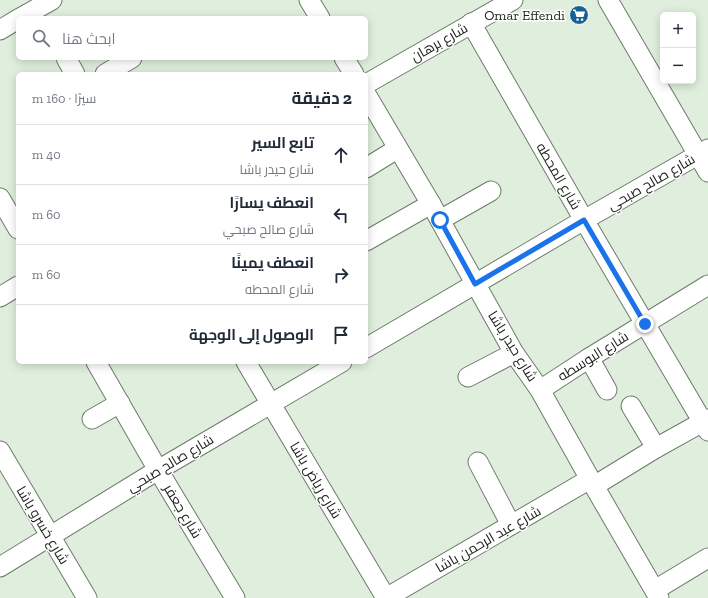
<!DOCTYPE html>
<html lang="ar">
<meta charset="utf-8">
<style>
:root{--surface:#fff;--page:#f6f6f7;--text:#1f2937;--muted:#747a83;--line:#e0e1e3}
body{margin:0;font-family:"Zilla Slab",Cairo,serif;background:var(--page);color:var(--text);direction:rtl}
.controls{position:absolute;right:12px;top:12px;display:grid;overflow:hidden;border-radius:6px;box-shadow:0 2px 10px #0003}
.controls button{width:36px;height:36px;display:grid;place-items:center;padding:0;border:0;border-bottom:1px solid var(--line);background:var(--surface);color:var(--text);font:20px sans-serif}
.stop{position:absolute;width:12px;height:12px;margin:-9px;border:3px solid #1a73e8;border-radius:50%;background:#fff}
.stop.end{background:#1a73e8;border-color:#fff;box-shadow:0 1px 4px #0008}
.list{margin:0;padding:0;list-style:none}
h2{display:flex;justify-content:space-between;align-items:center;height:52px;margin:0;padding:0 16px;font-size:17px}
h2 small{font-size:13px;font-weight:400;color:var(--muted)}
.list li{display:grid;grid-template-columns:26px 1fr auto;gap:12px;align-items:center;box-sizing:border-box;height:60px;padding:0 16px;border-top:1px solid var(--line)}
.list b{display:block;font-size:15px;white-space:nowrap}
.list p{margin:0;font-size:13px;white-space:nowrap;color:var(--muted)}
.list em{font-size:13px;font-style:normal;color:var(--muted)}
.icon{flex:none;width:22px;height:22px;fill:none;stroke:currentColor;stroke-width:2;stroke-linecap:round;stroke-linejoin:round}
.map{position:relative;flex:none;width:708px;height:598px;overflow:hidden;direction:ltr}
.search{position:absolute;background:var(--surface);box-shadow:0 2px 10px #0003;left:16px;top:16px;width:352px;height:44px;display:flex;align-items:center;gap:10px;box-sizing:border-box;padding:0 14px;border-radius:6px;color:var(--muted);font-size:15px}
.panel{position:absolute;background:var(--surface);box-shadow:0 2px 10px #0003;left:16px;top:72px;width:352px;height:292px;border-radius:6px;direction:rtl}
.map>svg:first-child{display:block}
</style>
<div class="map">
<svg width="708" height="598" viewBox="0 0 708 598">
<rect width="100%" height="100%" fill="#e0efdd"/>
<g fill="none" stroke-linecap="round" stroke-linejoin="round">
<defs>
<g id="minor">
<polyline points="309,0 320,18"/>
<polyline points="608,0 708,172"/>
<polyline points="20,18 52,0"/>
<polyline points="471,23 584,220 708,431"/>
<polyline points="0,30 18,19"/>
<polyline points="66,58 75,74"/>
<polyline points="344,58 354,74"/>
<polyline points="105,74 132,58"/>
<polyline points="366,84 513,0"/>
<polyline points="366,94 431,204 514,353 540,390 590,479 659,598"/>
<polyline points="366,168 397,149"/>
<polyline points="0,198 18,229"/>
<polyline points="440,220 491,191"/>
<polyline points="366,241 431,204"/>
<polyline points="0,297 18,286"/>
<polyline points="366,348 584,220 708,149"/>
<polyline points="589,358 607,390"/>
<polyline points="96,362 158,470 235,598"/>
<polyline points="246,362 386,598"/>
<polyline points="468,377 514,353"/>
<polyline points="540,390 589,358 708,285"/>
<polyline points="631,406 656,448"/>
<polyline points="92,419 120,403"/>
<polyline points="0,451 87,598"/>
<polyline points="478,462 511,525"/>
<polyline points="594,486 656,448 708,419"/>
<polyline points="0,567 158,470 342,362"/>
<polyline points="655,590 708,558"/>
<polyline points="386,598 590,479"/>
</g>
</defs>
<!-- minor casing -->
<use href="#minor" stroke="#6d7b6b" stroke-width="21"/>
<!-- minor -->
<use href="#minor" stroke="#fff" stroke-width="19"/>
</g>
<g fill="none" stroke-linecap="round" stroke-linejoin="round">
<!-- route -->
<polyline stroke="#1a73e8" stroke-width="5" points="440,220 475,284 584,220 645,324"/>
</g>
<!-- icons -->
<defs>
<symbol id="supermarket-disc" viewBox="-11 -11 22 22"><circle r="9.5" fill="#176295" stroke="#fff"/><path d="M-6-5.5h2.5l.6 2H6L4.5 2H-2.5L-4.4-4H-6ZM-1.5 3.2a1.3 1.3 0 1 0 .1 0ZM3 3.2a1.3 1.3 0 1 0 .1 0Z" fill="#fff"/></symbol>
</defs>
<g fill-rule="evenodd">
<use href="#supermarket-disc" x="568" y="4" width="22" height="22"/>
</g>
<g text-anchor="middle" stroke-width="3" stroke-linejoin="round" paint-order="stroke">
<!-- poi labels -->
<g font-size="14" fill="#20251f" stroke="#fff" text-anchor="end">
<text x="565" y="20">Omar Effendi</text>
</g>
<!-- street labels -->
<g font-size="14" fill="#20251f" stroke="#fff">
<text transform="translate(439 42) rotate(-30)" y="5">شارع برهان</text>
<text transform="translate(559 176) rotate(60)" y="5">شارع المحطه</text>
<text transform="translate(651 182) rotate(-30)" y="5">شارع صالح صبحي</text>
<text transform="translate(513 346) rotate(58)" y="5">شارع حيدر باشا</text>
<text transform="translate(593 356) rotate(-32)" y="5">شارع البوسطه</text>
<text transform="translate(170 463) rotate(-31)" y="5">شارع صالح صبحي</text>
<text transform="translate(316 480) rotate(59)" y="5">شارع رياض باشا</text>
<text transform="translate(183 511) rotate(59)" y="5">شارع جعفر</text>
<text transform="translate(43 525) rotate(59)" y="5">شارع خسرو باشا</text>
<text transform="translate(488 539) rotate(-30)" y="5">شارع عبد الرحمن باشا</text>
</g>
</g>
</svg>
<div class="controls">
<button>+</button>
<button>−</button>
</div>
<div class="stop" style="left:440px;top:220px"></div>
<div class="stop end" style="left:645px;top:324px"></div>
<div class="search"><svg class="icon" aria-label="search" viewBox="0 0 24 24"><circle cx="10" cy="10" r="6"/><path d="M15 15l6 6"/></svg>ابحث هنا</div>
<section class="panel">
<h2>2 دقيقة<small>سيرًا · 160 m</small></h2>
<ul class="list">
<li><svg class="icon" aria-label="ahead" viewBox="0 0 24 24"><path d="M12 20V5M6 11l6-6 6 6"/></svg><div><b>تابع السير</b><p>شارع حيدر باشا</p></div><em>40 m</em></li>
<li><svg class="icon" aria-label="left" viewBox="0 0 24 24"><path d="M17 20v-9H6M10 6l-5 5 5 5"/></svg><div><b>انعطف يسارًا</b><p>شارع صالح صبحي</p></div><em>60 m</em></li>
<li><svg class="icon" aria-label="right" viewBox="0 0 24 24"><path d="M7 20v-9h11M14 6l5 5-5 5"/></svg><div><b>انعطف يمينًا</b><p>شارع المحطه</p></div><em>60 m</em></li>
<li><svg class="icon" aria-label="arrive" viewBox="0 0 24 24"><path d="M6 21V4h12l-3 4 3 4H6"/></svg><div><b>الوصول إلى الوجهة</b></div></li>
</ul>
</section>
</div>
